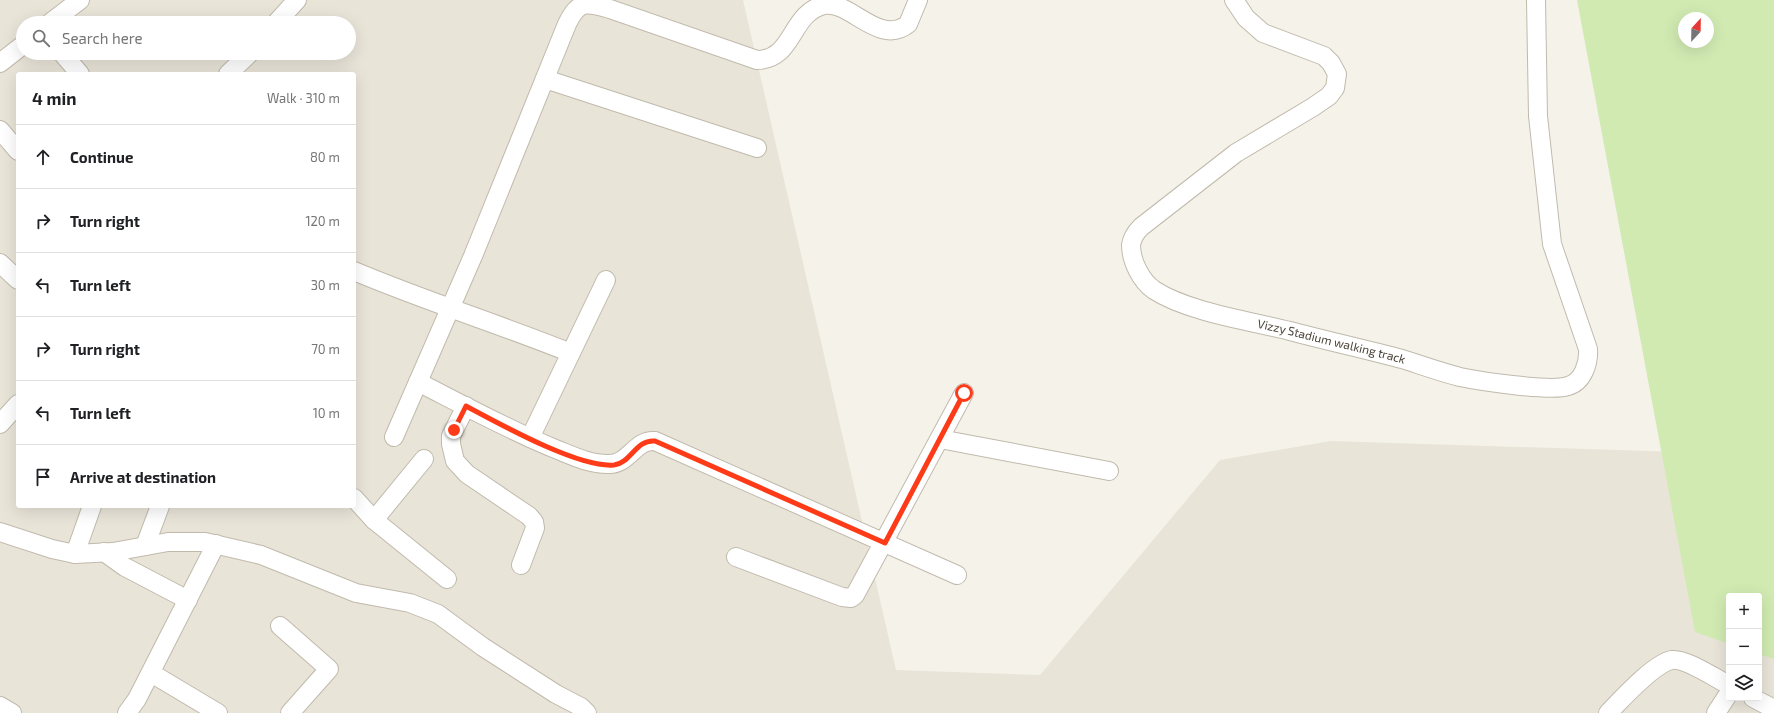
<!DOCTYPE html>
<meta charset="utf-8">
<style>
:root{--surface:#fff;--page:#f6f6f6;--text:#202124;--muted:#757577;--line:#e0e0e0}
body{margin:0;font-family:"Exo 2",sans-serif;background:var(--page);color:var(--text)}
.controls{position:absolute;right:12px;bottom:12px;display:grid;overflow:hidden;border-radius:4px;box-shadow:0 4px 16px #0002}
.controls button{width:36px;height:36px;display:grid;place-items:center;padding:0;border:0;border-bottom:1px solid var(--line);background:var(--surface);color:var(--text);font:20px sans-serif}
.compass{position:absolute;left:1678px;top:12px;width:36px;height:36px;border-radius:50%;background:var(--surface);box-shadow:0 4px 16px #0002;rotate:22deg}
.stop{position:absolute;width:12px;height:12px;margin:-9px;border:3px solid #fe3b18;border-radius:50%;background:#fff}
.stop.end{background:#fe3b18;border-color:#fff;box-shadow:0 1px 4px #0008}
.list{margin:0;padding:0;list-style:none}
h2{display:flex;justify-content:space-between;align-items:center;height:52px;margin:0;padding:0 16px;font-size:17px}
h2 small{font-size:13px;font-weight:400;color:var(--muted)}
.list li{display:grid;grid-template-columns:26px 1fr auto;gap:12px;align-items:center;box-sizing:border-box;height:64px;padding:0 16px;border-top:1px solid var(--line)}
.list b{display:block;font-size:15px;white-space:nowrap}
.list em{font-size:13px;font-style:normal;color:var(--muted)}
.icon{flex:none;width:22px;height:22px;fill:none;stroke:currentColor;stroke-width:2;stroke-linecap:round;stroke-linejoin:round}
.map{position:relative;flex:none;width:1774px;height:713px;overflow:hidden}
.search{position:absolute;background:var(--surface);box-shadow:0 4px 16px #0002;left:16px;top:16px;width:340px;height:44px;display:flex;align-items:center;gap:10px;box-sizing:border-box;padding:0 14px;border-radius:22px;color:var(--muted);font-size:15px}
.panel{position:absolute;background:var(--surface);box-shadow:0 4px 16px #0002;left:16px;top:72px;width:340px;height:436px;border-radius:4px}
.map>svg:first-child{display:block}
</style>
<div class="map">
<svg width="1774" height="713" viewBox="0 0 1774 713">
<rect width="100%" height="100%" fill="#f5f2ea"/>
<!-- residential -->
<path fill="#e9e4d8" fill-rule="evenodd" d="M0,0h743l153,670 144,5 180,-215 111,-19 443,14v258h-1774zM23,23h326v30h-326zM18,74h336v432h-336zM1729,596h30v102h-30z"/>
<!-- green -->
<path fill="#d1eab2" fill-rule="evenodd" d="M1577,0h197v659l-15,-5v-58h-30v48l-34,-12zM1684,18h24v24h-24z"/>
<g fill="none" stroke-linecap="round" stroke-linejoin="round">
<defs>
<g id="minor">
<path id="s1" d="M1234,0l12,18 17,15 61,23 7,7 6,11 -2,14 -6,8 -16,11 -77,46 -95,74c-5,5 -9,11 -10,18 0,16 10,36 23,45 34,22 96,31 136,41 37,10 75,18 112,28 19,6 38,13 58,18 19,4 91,15 108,9 15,-4 21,-23 20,-37l-36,-105 -14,-128 -2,-116"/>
<polyline points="50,23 80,0"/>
<polyline points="276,23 297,0"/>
<polyline points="62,53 80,74"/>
<polyline points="0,63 23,45"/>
<polyline points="228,74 250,53"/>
<polyline points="545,79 757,148"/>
<polyline points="0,130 18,151"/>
<polyline points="0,263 18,280"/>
<path d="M354,271c71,30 145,53 217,82"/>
<path d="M418,382c45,23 89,47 135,66 18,7 35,16 55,16 21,1 27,-25 47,-23l302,134"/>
<polyline points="466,406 451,436 451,444 455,461 467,474 529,516 534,522 535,528 521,565"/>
<polyline points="0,424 18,404"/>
<path d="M394,437l79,-181 94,-232c12,-24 19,-22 43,-15l147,51c37,0 33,-47 67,-55 26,-5 55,42 84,19l10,-24"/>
<polyline points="530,438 606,280"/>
<polyline points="940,439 1109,471"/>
<polyline points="354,498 374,520 447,579"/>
<polyline points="374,520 424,459"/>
<polyline points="0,532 52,549 75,554 113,552 168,542 205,542 261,555 356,593 410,603 438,614 483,647 556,694 581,707 587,713"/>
<polyline points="145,546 160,506"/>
<polyline points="104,552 125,567 188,600"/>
<polyline points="75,554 92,506"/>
<polyline points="736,557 842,597 851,598 855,595 964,393"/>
<polyline points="280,626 329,669 290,713"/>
<polyline points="151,673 218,713"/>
<polyline points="1753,698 1774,709"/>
<polyline points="0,706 12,713"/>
<polyline points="127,713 137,699 216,544"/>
<path d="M1608,713c13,-13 46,-50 64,-53 14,-2 44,19 57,25"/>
<polyline points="1716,713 1729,693"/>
</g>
</defs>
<!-- minor casing -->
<use href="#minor" stroke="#c1baac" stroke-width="20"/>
<!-- minor -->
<use href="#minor" stroke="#fff" stroke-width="18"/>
</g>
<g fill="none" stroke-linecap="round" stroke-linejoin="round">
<!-- route -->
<path stroke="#fe3b18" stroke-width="5" d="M454,430l12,-24c34,18 112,62 148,59 17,-2 22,-26 41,-24l230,102 79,-150"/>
</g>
<g text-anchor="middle" stroke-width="3" stroke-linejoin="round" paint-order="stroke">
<!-- street labels -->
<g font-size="12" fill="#4a4338" stroke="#fff">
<text dy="4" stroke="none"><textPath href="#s1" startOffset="644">Vizzy Stadium walking track</textPath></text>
</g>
</g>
</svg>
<div class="controls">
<button>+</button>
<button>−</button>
<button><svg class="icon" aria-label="layers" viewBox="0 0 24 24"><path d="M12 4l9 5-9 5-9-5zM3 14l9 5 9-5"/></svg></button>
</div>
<svg class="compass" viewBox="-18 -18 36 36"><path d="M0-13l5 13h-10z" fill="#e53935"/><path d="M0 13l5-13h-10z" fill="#757577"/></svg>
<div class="stop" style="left:964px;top:393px"></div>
<div class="stop end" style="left:454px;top:430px"></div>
<div class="search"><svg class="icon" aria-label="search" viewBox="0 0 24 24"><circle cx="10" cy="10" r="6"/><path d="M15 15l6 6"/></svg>Search here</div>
<section class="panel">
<h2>4 min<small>Walk · 310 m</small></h2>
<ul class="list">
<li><svg class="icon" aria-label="ahead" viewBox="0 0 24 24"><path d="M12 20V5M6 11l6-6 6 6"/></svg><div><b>Continue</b></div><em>80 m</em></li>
<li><svg class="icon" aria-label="right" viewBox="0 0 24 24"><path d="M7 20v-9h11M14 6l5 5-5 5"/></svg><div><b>Turn right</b></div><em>120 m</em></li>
<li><svg class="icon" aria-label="left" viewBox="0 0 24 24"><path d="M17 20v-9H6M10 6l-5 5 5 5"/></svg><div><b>Turn left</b></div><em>30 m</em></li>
<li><svg class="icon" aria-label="right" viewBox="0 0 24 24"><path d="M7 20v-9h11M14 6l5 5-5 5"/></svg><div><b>Turn right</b></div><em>70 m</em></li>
<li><svg class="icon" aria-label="left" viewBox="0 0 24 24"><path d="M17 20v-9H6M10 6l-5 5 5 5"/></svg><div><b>Turn left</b></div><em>10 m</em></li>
<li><svg class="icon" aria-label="arrive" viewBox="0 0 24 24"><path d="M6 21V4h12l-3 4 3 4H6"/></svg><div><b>Arrive at destination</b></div></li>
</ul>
</section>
</div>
